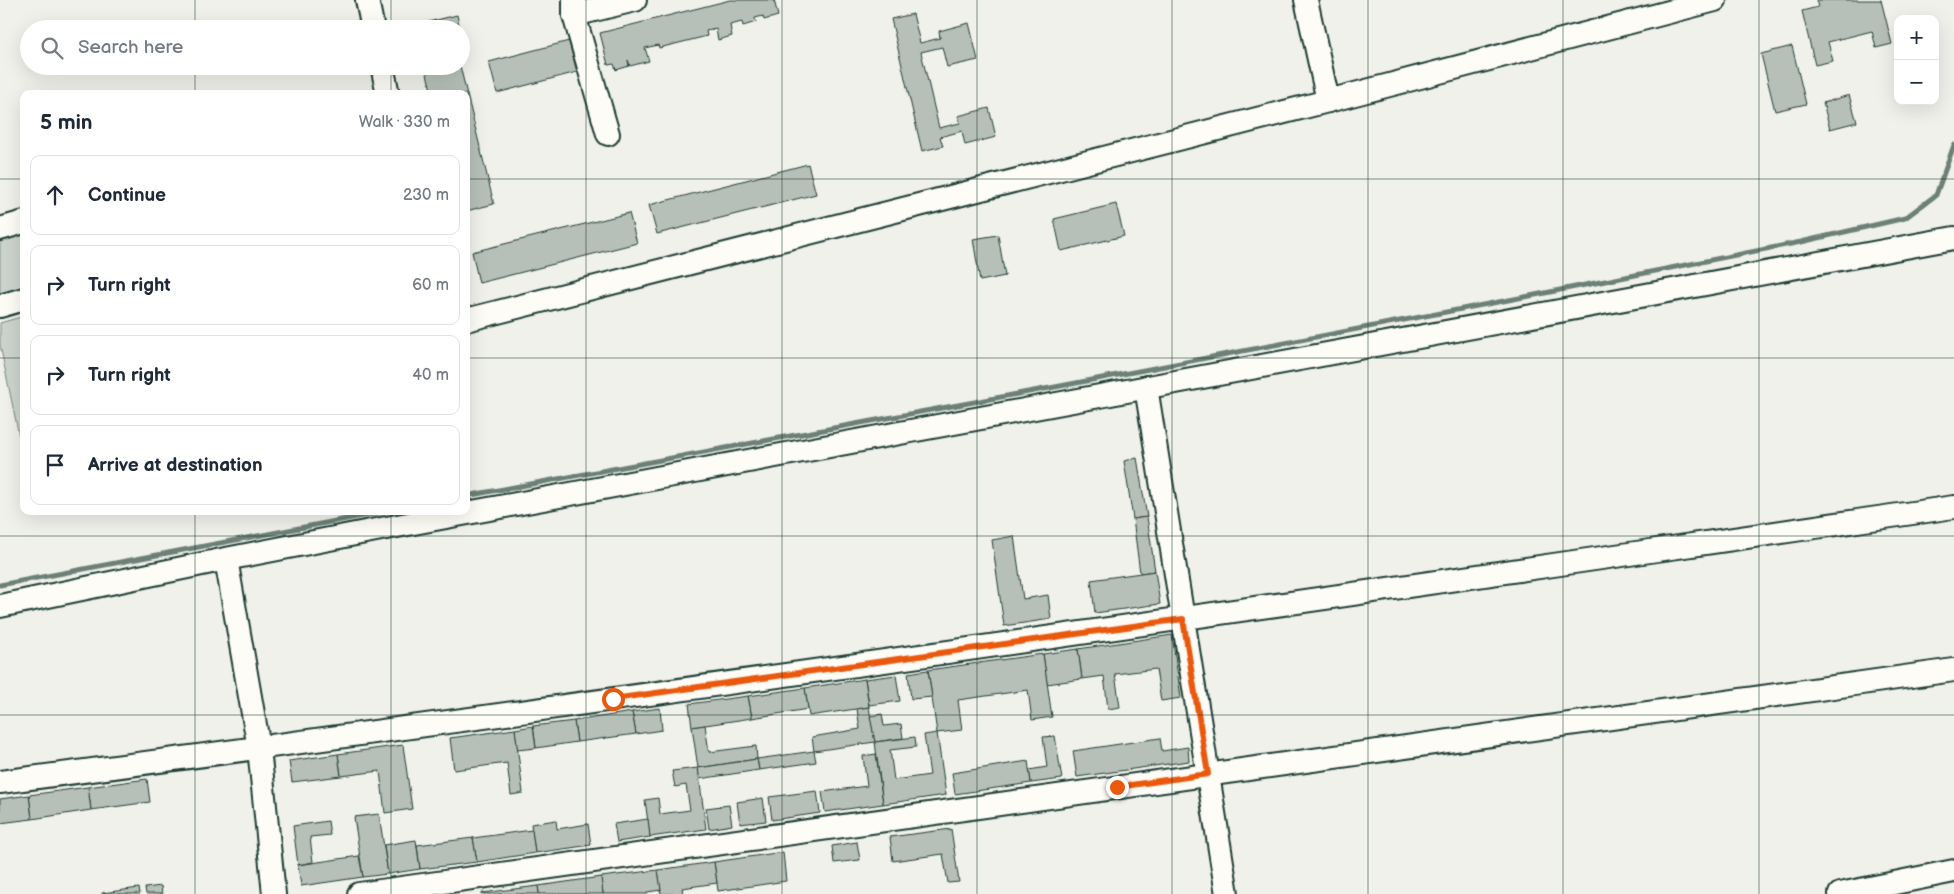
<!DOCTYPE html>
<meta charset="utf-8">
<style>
:root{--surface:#fff;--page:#f6f6f7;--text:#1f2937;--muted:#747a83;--line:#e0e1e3}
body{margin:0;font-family:"Balsamiq Sans",sans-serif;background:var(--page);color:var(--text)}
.controls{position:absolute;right:15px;top:15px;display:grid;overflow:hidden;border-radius:10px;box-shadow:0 5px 20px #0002}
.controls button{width:45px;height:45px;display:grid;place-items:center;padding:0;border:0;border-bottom:1px solid var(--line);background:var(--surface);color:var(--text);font:25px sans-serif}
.stop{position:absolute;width:15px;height:15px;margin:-11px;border:4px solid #ea580c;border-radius:50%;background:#fff}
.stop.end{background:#ea580c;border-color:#fff;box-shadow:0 1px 5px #0008}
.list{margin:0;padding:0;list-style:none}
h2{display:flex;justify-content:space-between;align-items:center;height:65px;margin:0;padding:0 20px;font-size:21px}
h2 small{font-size:16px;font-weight:400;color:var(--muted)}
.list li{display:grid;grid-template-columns:32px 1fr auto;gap:15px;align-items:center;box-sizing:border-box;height:80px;margin:0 10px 10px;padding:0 10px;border:1px solid var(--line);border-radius:10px}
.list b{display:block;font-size:19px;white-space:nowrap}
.list em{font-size:16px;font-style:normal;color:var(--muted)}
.icon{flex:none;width:28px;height:28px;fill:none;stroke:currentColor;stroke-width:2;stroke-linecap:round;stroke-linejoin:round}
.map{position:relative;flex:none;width:1954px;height:894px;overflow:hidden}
.search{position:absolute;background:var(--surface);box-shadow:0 5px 20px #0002;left:20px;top:20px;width:450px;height:55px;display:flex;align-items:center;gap:12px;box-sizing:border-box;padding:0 18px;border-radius:28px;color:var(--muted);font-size:19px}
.panel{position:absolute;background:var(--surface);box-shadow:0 5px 20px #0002;left:20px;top:90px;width:450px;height:425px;border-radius:10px}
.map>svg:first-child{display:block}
</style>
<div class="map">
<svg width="1954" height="894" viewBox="0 0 1954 894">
<rect width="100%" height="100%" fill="#f0f1eb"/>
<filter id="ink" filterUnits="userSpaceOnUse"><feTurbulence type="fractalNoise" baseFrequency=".02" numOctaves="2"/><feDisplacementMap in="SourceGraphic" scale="10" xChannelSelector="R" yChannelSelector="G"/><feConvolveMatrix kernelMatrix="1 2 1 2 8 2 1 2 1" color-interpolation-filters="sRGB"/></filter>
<g filter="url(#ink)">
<!-- green -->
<g fill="#cdd3cd" stroke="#768880">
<polygon points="24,230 24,289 0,295 0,237"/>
<polygon points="24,316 24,460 0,345 0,323"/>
</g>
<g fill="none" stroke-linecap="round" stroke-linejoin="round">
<!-- stream -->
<g stroke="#6c8077" stroke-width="5">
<polyline points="466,496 1050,388 1535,295 1801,242 1905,218 1936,195 1954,145"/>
<polyline points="0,585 388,511"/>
</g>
</g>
<!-- building -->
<g fill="#b6bfb8" stroke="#1f3d34">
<polygon points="730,0 774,0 778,16 764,20 763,16 755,18 756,22 743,26 742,22 730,25 732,36 718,40 716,29 706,31 707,36 659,48 658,45 645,48 649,61 630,66 628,60 629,66 616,70 614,64 608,65 600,33"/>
<polygon points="1816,0 1881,0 1892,44 1876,48 1872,31 1828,42 1833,61 1815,65 1802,11 1818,7"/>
<polygon points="913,14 920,43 940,38 939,31 969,23 978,60 947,67 942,47 921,52 939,128 960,123 958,116 989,108 996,137 965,145 962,131 940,137 943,146 922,151 891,19"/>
<polygon points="457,15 460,29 416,29 416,25"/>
<polygon points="569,41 577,72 497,93 489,62"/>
<polygon points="1792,46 1806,104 1775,111 1761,54"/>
<polygon points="425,66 460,66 494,204 466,211 466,94 432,94"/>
<polygon points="1849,95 1857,122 1830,129 1823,103"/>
<polygon points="808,164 816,194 657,234 649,205"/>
<polygon points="1116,204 1124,236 1061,251 1054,219"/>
<polygon points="629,213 637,243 479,283 472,252"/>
<polygon points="998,235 1005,276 980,281 973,239"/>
<polygon points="1137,458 1147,517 1133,519 1124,461"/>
<polygon points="1147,517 1155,571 1140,573 1133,519"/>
<polygon points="1014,536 1023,599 1048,595 1051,619 1004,626 992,540"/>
<polygon points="1155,571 1160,604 1095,613 1091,580"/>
<polygon points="1172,635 1181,698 1161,701 1156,669 1115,674 1120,707 1108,709 1104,676 1082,679 1078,649"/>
<polygon points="1078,649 1082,679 1047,684 1043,654"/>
<polygon points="1043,654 1052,717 1032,720 1028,690 958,700 962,730 937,733 928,670"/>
<polygon points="928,670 932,697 911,699 908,673"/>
<polygon points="896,675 900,701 869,705 865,679"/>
<polygon points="865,679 869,707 809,716 805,688"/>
<polygon points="805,688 808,709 752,718 748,696"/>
<polygon points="748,696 752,718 692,727 689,704"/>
<polygon points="869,707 875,742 814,751 812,737 860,729 857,709"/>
<polygon points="660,708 662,730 636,734 632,712"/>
<polygon points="632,712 636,734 577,742 574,721"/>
<polygon points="882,714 884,726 901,724 903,738 875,742 870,716"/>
<polygon points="574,721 577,742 536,748 533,726"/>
<polygon points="705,725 709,752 756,746 757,759 698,768 692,727"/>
<polygon points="533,726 536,748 517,750 515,729"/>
<polygon points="515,729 523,793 511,795 507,763 454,770 450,738"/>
<polygon points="937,733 946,795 883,804 875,742 915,737 916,747 890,750 894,780 930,775 924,735"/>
<polygon points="1055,736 1062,779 1031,783 1029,770 1047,767 1043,737"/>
<polygon points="1160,738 1162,751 1188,747 1189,761 1077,777 1073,751"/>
<polygon points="403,745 412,809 385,813 380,771 341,776 338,754"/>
<polygon points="814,751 816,762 759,770 757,759"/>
<polygon points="338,754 341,776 292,782 289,761"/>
<polygon points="876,754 883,804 825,812 822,792 867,786 863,756"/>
<polygon points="757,759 759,770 699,779 698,768"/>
<polygon points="1028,761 1031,783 955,794 952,773"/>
<polygon points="698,768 706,829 650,837 645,800 658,798 660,814 690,810 686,785 675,787 672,771"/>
<polygon points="147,779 150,802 91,810 88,787"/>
<polygon points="88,787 91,810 32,819 29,795"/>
<polygon points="817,791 820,813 772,820 769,797"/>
<polygon points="29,795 32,819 0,823 0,799"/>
<polygon points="763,798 766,821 740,824 737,802"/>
<polygon points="729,805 732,825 709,829 706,808"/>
<polygon points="379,814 388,874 363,877 354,817"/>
<polygon points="648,819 650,837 617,842 614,824"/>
<polygon points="556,820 557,829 588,824 591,845 535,853 531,824"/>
<polygon points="328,821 330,835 310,837 313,862 298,865 293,826"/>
<polygon points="951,829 959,882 948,883 943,854 893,861 890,837"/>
<polygon points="532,830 535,853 477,862 473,838"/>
<polygon points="473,838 477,862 420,869 417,845"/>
<polygon points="416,840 420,869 388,874 384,845"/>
<polygon points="857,842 860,860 834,863 832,846"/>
<polygon points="783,852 786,881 718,891 714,862"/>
<polygon points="359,856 363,877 301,886 298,865"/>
<polygon points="714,862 717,883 682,888 683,894 661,894 658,870"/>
<polygon points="658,870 661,890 647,892 647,894 603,894 601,877"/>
<polygon points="601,877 603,894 539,894 538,886"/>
<polygon points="161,886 162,894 146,894 145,888"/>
<polygon points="538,886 539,894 482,894 482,893"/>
<polygon points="139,888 140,894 102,894 102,893"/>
</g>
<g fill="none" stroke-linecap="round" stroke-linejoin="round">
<defs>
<g id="minor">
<polyline points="367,0 373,29"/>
<polyline points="574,0 574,15 608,134"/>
<polyline points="1306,0 1328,101"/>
<polyline points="574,15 635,0"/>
<polyline points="382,66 388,94"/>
<polyline points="0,229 24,222"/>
<polyline points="0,306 24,299"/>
<polyline points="466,320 1328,101 1715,0"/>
<polyline points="1146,387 1227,894"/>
<polyline points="226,559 259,748 274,894"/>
<polyline points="0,606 226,559 381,529 1954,238"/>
<path d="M0,782c652,-85 1303,-181 1954,-275"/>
<polyline points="359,894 1954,670"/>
<polyline points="1840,894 1954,871"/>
</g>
</defs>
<!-- minor casing -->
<use href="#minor" stroke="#1f3d34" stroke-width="26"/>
<!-- minor -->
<use href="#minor" stroke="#fdfcf7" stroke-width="22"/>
</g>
</g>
<g fill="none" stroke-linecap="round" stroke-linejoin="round" filter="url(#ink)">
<!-- route -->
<polyline stroke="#ea580c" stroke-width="6" points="613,699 1183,619 1208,774 1117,787"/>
</g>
<!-- grid -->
<path fill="none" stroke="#1f3d34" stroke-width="1" stroke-opacity="0.55" d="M195,0v29M391,0v29M586,0v894M782,0v894M977,0v894M1172,0v894M1368,0v894M1563,0v894M1759,0v894M195,66v28M391,66v28M0,179h24M466,179h1488M0,358h24M466,358h1488M195,511v383M391,511v383M0,536h1954M0,715h1954"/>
</svg>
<div class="controls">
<button>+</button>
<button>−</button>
</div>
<div class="stop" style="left:613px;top:699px"></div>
<div class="stop end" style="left:1117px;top:787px"></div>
<div class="search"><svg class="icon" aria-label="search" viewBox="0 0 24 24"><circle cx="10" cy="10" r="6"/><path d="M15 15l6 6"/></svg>Search here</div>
<section class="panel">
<h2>5 min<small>Walk · 330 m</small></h2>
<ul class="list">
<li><svg class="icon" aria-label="ahead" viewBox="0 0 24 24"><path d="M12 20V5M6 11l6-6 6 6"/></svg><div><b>Continue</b></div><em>230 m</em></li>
<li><svg class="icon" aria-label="right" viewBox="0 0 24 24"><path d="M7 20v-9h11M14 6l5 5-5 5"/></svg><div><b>Turn right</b></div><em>60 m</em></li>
<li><svg class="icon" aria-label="right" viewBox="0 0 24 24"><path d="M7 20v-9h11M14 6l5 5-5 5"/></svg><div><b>Turn right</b></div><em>40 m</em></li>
<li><svg class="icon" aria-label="arrive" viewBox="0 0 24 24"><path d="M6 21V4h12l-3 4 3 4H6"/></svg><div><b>Arrive at destination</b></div></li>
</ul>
</section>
</div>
